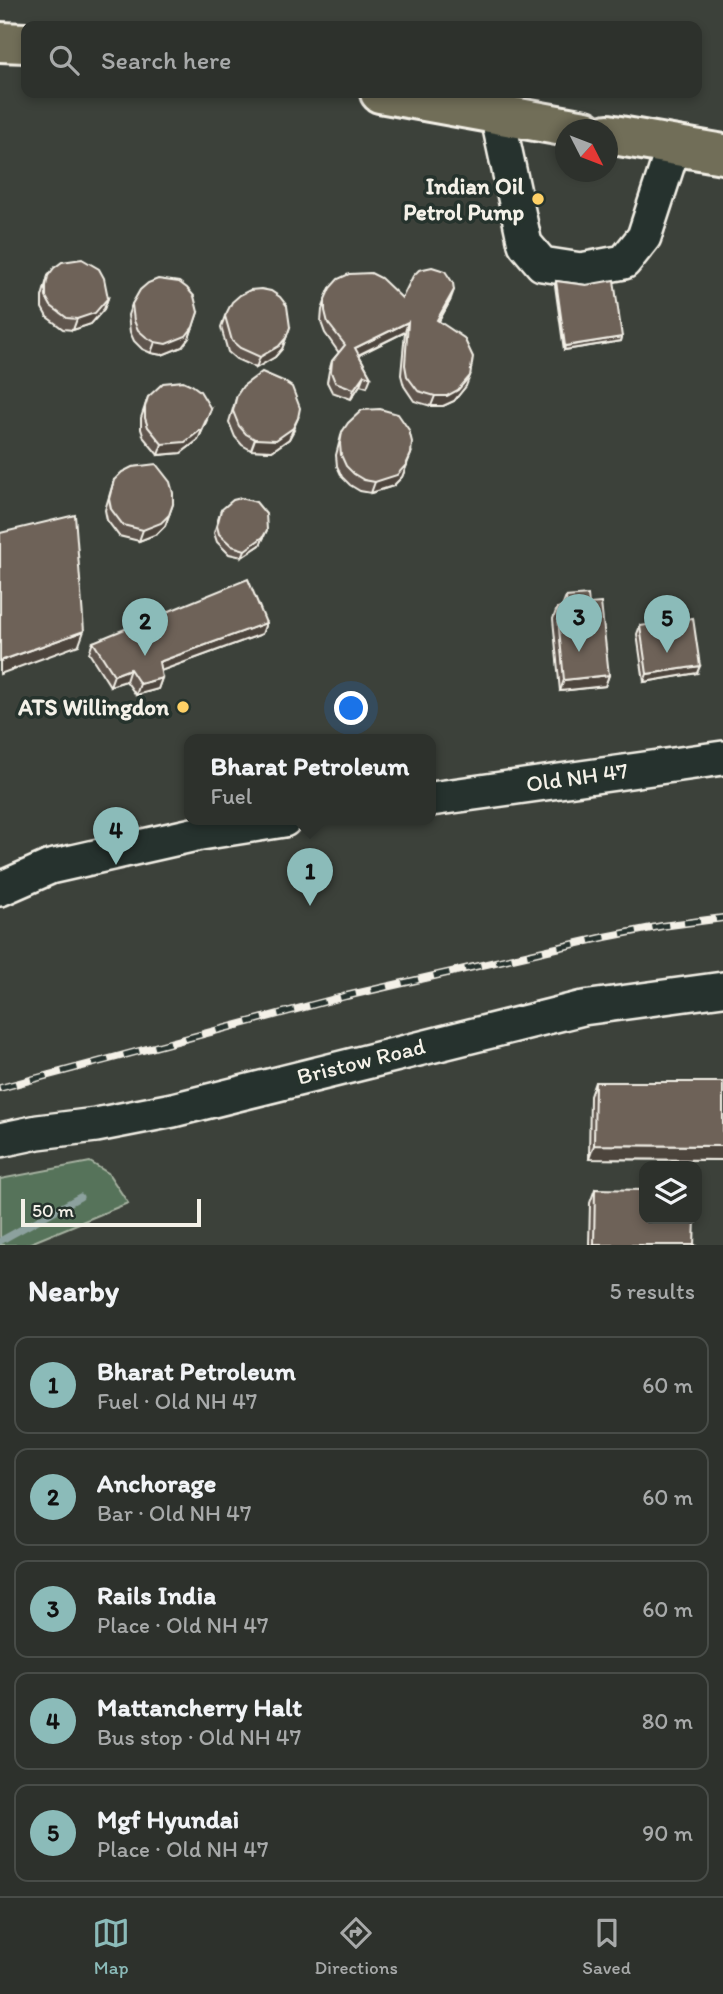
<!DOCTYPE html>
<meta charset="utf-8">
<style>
:root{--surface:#2d312c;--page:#393d38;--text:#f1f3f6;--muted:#a7a9a9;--line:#484c48;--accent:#8bbbb9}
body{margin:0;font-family:Itim,sans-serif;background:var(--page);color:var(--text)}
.controls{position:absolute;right:21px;bottom:21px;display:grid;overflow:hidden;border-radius:14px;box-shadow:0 4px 10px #0003}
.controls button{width:63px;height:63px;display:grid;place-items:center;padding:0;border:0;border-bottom:2px solid var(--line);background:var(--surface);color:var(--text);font:35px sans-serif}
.compass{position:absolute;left:555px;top:119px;width:63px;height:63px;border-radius:50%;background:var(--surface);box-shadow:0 4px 10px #0003;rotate:132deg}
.scale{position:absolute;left:21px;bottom:18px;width:180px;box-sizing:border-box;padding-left:7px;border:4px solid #f4f1e8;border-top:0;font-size:19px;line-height:24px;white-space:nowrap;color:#f4f1e8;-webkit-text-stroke:5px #26332d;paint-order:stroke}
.you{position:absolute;left:352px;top:709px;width:24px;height:24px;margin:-18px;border:5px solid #fff;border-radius:50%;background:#1a73e8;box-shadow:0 0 0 10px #1a73e833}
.badge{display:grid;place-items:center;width:46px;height:46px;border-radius:50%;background:var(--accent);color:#111;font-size:23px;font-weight:700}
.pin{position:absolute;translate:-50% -58px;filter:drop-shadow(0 2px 4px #0008)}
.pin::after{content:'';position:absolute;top:37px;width:24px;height:21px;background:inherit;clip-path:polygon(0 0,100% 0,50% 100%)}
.popup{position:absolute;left:184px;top:734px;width:252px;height:91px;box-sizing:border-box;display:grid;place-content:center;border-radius:14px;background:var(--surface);filter:drop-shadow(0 2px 5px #0005);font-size:23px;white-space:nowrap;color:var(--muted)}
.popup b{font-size:26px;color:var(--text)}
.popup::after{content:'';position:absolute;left:50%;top:100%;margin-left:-14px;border:14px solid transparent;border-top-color:var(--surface)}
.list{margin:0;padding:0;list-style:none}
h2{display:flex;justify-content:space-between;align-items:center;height:91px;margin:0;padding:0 28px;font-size:30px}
h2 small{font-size:23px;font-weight:400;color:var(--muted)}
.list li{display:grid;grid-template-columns:46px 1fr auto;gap:21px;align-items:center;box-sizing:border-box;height:98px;margin:0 14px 14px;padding:0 14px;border:2px solid var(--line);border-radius:14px}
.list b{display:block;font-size:26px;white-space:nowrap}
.list p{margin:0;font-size:23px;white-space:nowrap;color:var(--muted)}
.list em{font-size:23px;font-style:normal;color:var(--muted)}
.icon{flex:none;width:38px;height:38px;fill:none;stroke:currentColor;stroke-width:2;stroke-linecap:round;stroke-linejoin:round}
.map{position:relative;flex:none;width:723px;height:1245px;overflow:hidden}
.search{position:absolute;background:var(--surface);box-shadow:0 4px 10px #0003;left:21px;right:21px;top:21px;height:77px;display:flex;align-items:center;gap:18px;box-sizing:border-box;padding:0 24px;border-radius:14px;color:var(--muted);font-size:26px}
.sheet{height:651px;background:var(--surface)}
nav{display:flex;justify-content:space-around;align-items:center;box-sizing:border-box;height:98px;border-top:2px solid var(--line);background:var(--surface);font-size:19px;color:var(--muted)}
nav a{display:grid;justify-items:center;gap:4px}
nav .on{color:var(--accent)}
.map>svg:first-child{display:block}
</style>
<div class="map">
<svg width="723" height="1245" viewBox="0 0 723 1245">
<rect width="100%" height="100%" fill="#3c413a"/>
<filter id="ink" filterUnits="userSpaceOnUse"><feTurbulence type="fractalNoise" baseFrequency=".0143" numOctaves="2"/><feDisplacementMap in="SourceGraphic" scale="14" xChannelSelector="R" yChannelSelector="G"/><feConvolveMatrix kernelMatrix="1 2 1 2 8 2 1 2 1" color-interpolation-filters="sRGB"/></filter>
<g filter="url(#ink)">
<!-- green -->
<polygon fill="#57735a" stroke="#a6b2a1" stroke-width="2" points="90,1162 108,1173 128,1203 26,1245 0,1245 0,1179"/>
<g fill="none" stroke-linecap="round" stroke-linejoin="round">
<!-- stream -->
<polyline stroke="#8ca19e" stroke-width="7" points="0,1241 80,1197"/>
<defs>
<g id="minor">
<polyline points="497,114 525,244 542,264 581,270 624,262 644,237 674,145"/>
<polyline points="431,799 723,758"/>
<polyline points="0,889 50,867 201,833 284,820"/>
<polyline points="0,1140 38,1132 96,1125 173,1110 583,1008 723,989"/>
</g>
<g id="highway">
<polyline points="0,42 26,43"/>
<polyline points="380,93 585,130"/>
<polyline points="608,134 723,154"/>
</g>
</defs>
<!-- minor casing -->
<use href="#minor" stroke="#f4f1e8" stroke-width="38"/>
<!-- highway casing -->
<use href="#highway" stroke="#f4f1e8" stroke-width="44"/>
<!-- minor -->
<use href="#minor" stroke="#26332d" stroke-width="33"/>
<!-- highway -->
<use href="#highway" stroke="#716e59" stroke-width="38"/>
<defs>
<polyline id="rail" points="0,1088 346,996 605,937 662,926 723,918"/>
</defs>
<!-- rail casing -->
<use href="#rail" stroke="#f4f1e8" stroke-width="8"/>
<!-- rail -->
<use href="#rail" stroke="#26332d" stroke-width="5" stroke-dasharray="16" stroke-linecap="butt"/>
</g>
<!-- wall -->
<g fill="#5f544d" stroke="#f4f1e8" stroke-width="2">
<polygon points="48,276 108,298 104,309 91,324 73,330 63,329 47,317 42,308 42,297"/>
<polygon points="556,281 586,285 622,337 621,341 564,350 555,285"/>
<polygon points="330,288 402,298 450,301 439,321 466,386 454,401 443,406 431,406 414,401 404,386 401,375 405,332 359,355 371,377 367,387 360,385 351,399 332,392 327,382 329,371 332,361 339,353 325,333 321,322 322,310"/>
<polygon points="132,304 198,312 189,338 182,347 162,355 151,353 142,349 134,341 130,332 128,315"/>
<polygon points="225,316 290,327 282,349 275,357 256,368 236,359 228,352 221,327"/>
<polygon points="237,395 294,430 289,439 272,451 251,450 242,445 235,437 229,422"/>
<polygon points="148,397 207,420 198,440 181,453 158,455 144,438 141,429 141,418"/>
<polygon points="342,432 407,465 402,477 393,486 371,493 360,491 350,485 342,477 337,466 336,455"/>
<polygon points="114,480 173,504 165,526 157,534 139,541 119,536 107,520 105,510"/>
<polygon points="221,510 264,537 260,545 242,557 229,554 217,542 214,533"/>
<polygon points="566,597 589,604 609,675 605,686 560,691 553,619 557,608 562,607"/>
<polygon points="266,623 262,634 160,671 162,678 158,689 136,695 126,681 110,686 89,653 93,642"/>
<polygon points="640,626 697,673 644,682 637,634"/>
<polygon points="595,1082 723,1082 723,1160 589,1159 590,1096"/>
<polygon points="595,1189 694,1245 589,1245 590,1203"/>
</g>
<!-- shaded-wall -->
<g fill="#4d453e" stroke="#f4f1e8" stroke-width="2">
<polygon points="454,290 450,301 434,330 437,320"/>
<polygon points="108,298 104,309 91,324 73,330 77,319"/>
<polygon points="408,322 405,332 352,358 355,348"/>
<polygon points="193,327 189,338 182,347 162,355 151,353 155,342"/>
<polygon points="622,337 621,341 564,350 565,346"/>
<polygon points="286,338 282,349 275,357 256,368 260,357"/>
<polygon points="364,375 360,385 351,399 354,389"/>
<polygon points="470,376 466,386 454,401 443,406 431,406 435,396"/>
<polygon points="211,409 198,440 181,453 158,455 162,444"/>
<polygon points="298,418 289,439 272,451 251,450 255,439"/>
<polygon points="411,454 402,477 393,486 371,493 375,482"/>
<polygon points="169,515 165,526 157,534 139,541 143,530"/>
<polygon points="267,530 260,545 242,557 245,550"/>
<polygon points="266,623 262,634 155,673 159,662"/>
<polygon points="84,631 79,645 0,674 0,661"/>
<polygon points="700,666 697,673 644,682 647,674"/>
<polygon points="130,669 126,681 110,686 114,675"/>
<polygon points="609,675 605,686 560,691 564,680"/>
<polygon points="162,678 158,689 136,695 140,684"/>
<polygon points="594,1145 723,1146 723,1160 589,1159"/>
</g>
<!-- building -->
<g fill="#6e6259" stroke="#f4f1e8" stroke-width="2">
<polygon points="82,259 99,269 104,278 108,298 95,313 77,319 67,318 51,306 46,297 46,286 48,276 54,268 62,262"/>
<polygon points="432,267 445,271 453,283 454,290 437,320 464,338 473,357 470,376 458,390 447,396 435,396 418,391 407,376 405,365 408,322 355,348 371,377 364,375 354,389 335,382 331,372 332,361 345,345 328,323 325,311 325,299 330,288 338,279 349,274 371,273 381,278 402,298 413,276 419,270"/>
<polygon points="158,279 179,282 187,288 194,296 198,312 193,327 186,336 166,344 155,342 146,337 138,330 134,321 132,304 140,290 148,283"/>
<polygon points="614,280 622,337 565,346 556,281 586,285"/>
<polygon points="261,289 271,291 280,297 287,306 290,327 286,338 279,346 260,357 240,348 232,341 225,316 232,302 240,295 250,290"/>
<polygon points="262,372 283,381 292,387 300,408 298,418 293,428 276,440 255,439 246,434 239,426 233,411 237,395 243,386"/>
<polygon points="183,381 192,385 200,391 211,409 202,429 185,442 162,444 148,427 145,418 145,407 148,397 163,383"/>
<polygon points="380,409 398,414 409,430 412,442 411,454 406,465 397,475 375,482 364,480 354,474 346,466 341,455 340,444 342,432 348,423 362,410"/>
<polygon points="156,464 170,482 173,493 173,504 169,515 161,523 143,530 123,525 111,509 109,499 114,480 122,472 132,467"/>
<polygon points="241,498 256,502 266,514 267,530 263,537 245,550 232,546 219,534 217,526 221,510 233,500"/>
<polygon points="75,515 84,631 0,661 0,533"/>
<polygon points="248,579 266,623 159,662 162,678 140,684 130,669 114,675 93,642"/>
<polygon points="588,595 589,604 601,603 609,675 564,680 557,608 567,606 566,597"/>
<polygon points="693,618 700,666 647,674 640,626"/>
<polygon points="595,1082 723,1082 723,1146 594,1145"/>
<polygon points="595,1189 644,1190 644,1219 695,1219 694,1245 594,1245"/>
</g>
</g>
<!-- markers -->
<g fill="#ffd166" stroke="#26332d" stroke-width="2.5">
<circle cx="538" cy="199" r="7"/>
<circle cx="183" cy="707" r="7"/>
</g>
<g text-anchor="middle" stroke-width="7" stroke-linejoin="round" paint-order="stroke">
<!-- poi labels -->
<g font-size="23" font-weight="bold" fill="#f4f1e8" stroke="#26332d" text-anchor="end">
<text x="524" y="194">Indian Oil<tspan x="524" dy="26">Petrol Pump</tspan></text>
<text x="169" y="715">ATS Willingdon</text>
</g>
<!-- street labels -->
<g font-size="23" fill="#f4f1e8" stroke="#26332d">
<text transform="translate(577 777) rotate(-8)" y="8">Old NH 47</text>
<text transform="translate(361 1061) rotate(-14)" y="8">Bristow Road</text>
</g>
</g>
</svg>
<div class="controls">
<button><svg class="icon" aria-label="layers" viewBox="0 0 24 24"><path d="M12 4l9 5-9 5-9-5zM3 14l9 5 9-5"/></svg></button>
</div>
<svg class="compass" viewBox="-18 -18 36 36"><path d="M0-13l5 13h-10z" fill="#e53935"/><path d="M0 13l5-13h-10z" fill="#a7a9a9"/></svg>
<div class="scale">50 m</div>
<div class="you"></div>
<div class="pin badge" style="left:310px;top:906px">1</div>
<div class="popup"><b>Bharat Petroleum</b>Fuel</div>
<div class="pin badge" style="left:145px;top:656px">2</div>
<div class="pin badge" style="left:579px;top:652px">3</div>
<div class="pin badge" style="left:116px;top:865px">4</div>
<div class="pin badge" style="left:667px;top:653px">5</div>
<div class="search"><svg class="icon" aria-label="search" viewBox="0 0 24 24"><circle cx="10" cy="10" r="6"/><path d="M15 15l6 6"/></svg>Search here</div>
</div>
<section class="sheet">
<h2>Nearby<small>5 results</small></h2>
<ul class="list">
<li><span class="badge">1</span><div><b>Bharat Petroleum</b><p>Fuel · Old NH 47</p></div><em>60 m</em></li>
<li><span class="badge">2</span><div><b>Anchorage</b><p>Bar · Old NH 47</p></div><em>60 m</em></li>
<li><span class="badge">3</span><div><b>Rails India</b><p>Place · Old NH 47</p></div><em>60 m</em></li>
<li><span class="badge">4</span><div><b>Mattancherry Halt</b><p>Bus stop · Old NH 47</p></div><em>80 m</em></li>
<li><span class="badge">5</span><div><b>Mgf Hyundai</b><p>Place · Old NH 47</p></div><em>90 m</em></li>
</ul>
</section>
<nav>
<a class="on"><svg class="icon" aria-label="map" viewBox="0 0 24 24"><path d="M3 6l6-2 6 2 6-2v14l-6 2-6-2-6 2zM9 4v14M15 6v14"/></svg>Map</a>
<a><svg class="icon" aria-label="directions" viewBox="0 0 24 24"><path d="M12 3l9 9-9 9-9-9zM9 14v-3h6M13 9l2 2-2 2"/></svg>Directions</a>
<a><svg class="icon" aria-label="saved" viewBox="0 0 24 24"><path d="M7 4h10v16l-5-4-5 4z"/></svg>Saved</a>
</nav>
